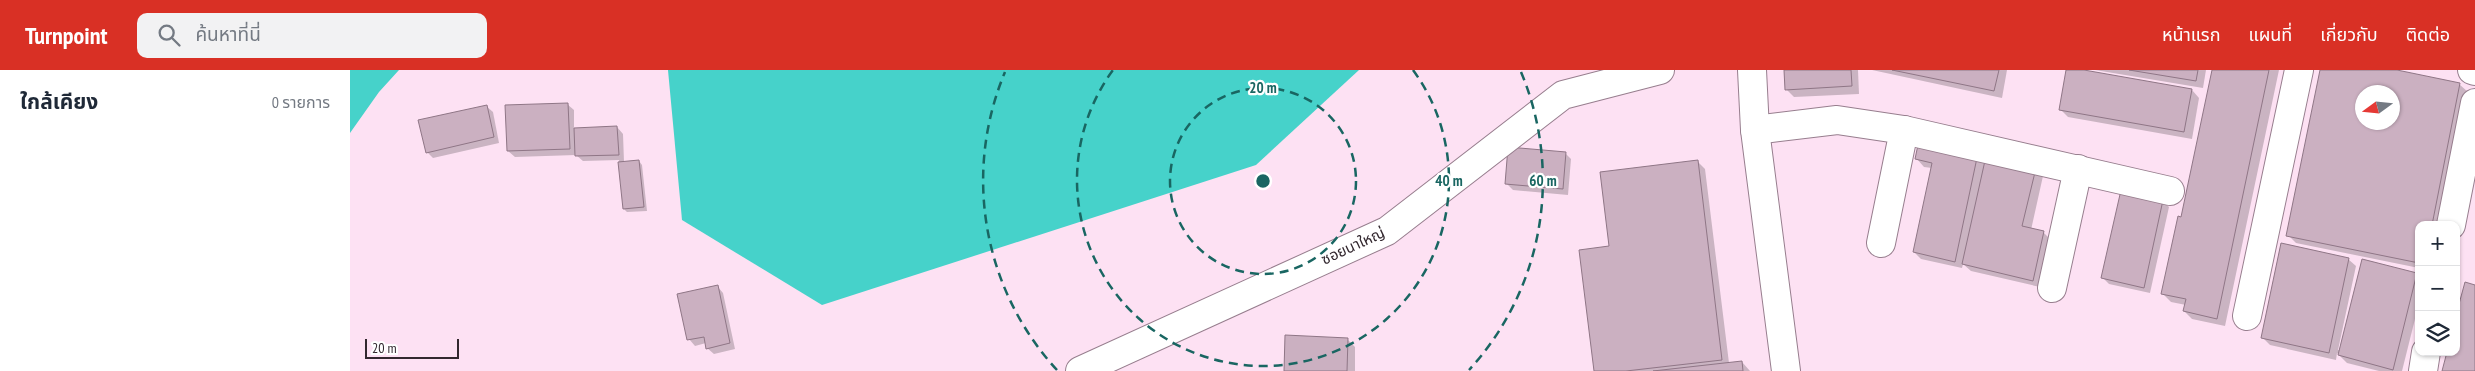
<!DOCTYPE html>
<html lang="th">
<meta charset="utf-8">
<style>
:root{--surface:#fff;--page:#f2f2f3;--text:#1f2937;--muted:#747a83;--line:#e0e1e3;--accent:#d93025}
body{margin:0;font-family:"PT Sans Narrow","Noto Sans Thai",sans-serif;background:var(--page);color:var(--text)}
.controls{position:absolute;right:15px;bottom:15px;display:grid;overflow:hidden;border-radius:10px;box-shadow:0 1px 4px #0004}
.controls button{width:45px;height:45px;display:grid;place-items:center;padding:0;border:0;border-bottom:1px solid var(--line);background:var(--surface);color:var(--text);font:25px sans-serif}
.compass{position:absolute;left:2005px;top:15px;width:45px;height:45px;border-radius:50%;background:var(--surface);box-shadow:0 1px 4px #0004;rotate:255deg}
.scale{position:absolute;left:15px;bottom:12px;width:94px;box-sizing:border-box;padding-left:5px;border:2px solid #32272e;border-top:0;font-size:14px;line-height:18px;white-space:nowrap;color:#32272e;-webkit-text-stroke:4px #fff;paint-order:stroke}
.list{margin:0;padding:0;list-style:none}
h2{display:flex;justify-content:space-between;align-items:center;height:65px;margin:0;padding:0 20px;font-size:21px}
h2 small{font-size:16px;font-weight:400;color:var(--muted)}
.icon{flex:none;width:28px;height:28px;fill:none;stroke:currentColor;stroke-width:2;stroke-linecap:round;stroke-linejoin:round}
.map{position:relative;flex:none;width:2125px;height:301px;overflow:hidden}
header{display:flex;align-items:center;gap:30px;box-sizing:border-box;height:70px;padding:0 25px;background:var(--accent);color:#fff}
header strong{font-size:24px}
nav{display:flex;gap:28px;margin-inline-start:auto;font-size:18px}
.search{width:350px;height:45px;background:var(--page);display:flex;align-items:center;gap:12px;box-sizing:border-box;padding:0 18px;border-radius:10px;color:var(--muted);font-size:19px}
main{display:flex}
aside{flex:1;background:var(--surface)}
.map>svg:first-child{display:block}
</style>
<header>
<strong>Turnpoint</strong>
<div class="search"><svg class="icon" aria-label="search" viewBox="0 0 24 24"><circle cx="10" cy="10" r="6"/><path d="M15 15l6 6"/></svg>ค้นหาที่นี่</div>
<nav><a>หน้าแรก</a><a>แผนที่</a><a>เกี่ยวกับ</a><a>ติดต่อ</a></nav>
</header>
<main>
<aside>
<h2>ใกล้เคียง<small>0 รายการ</small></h2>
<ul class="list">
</ul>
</aside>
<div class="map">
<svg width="2125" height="301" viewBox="0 0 2125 301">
<rect width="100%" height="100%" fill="#fde1f3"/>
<!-- water -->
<g fill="#46d2ca">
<polygon points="0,0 49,0 29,22 0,63"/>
<polygon points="318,0 1009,0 906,95 472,235 332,150"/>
</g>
<!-- shadow -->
<g fill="#0003" fill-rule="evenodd">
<polygon points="1435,0 1508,0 1509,24 1444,27 1437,20"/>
<polygon points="1522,0 1657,0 1652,28"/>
<polygon points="1717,0 1842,20 1849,28 1842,69 1718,47 1710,39"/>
<polygon points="1745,0 1856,0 1853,18"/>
<polygon points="1863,0 1929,0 1875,256 1842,249 1834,241 1836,235 1821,232 1813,224 1832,149"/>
<path d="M1971,0h70l68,14 9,8 -27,133h-22v43l-123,-25 -8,-8zM2012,22h30v30h-30z"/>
<polygon points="217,34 224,40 224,59 267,57 273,64 274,92 289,91 292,95 297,141 277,142 274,139 269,90 233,91 226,85 165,87 158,81"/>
<polygon points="136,36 143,42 149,73 83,88 77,82"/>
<polygon points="1570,72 1685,99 1693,106 1681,160 1693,162 1701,170 1690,217 1621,201 1613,194 1612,198 1571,189 1564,182 1582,98 1574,97 1567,89"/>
<polygon points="1215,83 1221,89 1218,125 1163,120 1157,114"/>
<polygon points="1347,91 1355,99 1379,293 1392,292 1400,301 1245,301 1260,177"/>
<polygon points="1813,131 1819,137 1800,223 1759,214 1753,208"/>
<polygon points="1998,189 2006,196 1988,280 1990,280 2066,204 2069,206 2069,233 2052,301 2029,301 1997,293 1987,283 1986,290 1920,275 1912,267"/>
<polygon points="367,216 373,223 385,279 364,284 357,278 356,273 345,276 339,269"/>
<polygon points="997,269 1005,277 1005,301 935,301"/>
</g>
<!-- building -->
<g fill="#cbb0c1" stroke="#8f7686" fill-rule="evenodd">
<polygon points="1434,0 1501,0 1502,16 1435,20"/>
<polygon points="1542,0 1649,0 1644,21"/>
<polygon points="1716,0 1734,0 1842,19 1834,62 1709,40"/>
<polygon points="1779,0 1848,0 1846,11"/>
<polygon points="1862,0 1919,0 1867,249 1833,241 1836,229 1811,224 1828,146 1831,147"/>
<path d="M1970,0h77l63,13 -28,142h-13v38l-133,-27zM2012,22h30v30h-30z"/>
<polygon points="218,33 220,79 157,81 155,35"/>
<polygon points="137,35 144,67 76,83 68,50"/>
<polygon points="267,56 269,85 225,86 224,58"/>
<polygon points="1569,70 1628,83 1605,192 1563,182 1582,93 1565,89"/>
<polygon points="1158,77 1216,82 1213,119 1155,114"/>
<polygon points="1636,86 1686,98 1672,156 1694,161 1683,211 1612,194"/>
<polygon points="289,90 294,137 273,139 268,92"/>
<polygon points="1348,90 1372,290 1276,301 1244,301 1229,180 1259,176 1250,102"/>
<polygon points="1771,120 1813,130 1794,218 1751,208"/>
<polygon points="1931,173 1999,188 1979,283 1911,268"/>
<polygon points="2012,189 2067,203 2043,300 1988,285"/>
<polygon points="2115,212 2125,215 2125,301 2092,301 2097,282 2106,282 2106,245"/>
<polygon points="368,215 380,273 356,279 354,267 337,270 327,224"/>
<polygon points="935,265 998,268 997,301 934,301"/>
<polygon points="1392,291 1393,301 1303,301"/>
</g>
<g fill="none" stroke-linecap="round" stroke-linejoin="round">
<defs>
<g id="street">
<polyline points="1402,0 1405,60 1436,301"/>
<polyline points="2122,0 2125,1"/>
<polyline points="1405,60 1487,50 1554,60 1820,121"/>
<polyline points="2101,155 2125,33"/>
<polyline points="1531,173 1554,60"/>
<polyline points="1702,218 1728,99"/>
<polyline points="1897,246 1949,0"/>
<polyline points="730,301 1037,161 1213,25 1310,0"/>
<polyline points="2073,301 2076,282"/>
</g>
</defs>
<!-- street casing -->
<use href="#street" stroke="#977e8e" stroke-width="30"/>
<!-- street -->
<use href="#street" stroke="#fff" stroke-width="28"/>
</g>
<!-- distance rings -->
<g fill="none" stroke="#196662" stroke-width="2.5" stroke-dasharray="9 6">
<circle cx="913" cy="111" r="93"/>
<path d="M1063 0A186 186 0 1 1 763 0"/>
<path d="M707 300A280 280 0 0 1 655 2M1171 2A280 280 0 0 1 1119 300"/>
</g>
<g text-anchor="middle" stroke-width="4.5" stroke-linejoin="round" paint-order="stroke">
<!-- street labels -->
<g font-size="15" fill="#32272e" stroke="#fff">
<text transform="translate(1003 176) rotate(-25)" y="5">ซอยนาใหญ่</text>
</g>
</g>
<circle cx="913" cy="111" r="8" fill="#196662" stroke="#fff" stroke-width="2.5"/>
<g font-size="15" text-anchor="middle" font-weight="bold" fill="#196662" stroke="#fff" stroke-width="4.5" stroke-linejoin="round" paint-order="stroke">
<text x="913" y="23">20 m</text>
<text x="1099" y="116">40 m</text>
<text x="1193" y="116">60 m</text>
</g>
</svg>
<div class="controls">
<button>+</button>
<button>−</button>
<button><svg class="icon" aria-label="layers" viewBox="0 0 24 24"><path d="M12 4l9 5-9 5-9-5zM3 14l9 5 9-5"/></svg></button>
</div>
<svg class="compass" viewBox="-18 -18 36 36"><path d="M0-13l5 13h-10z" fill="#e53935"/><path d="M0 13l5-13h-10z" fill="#747a83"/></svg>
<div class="scale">20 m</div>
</div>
</main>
